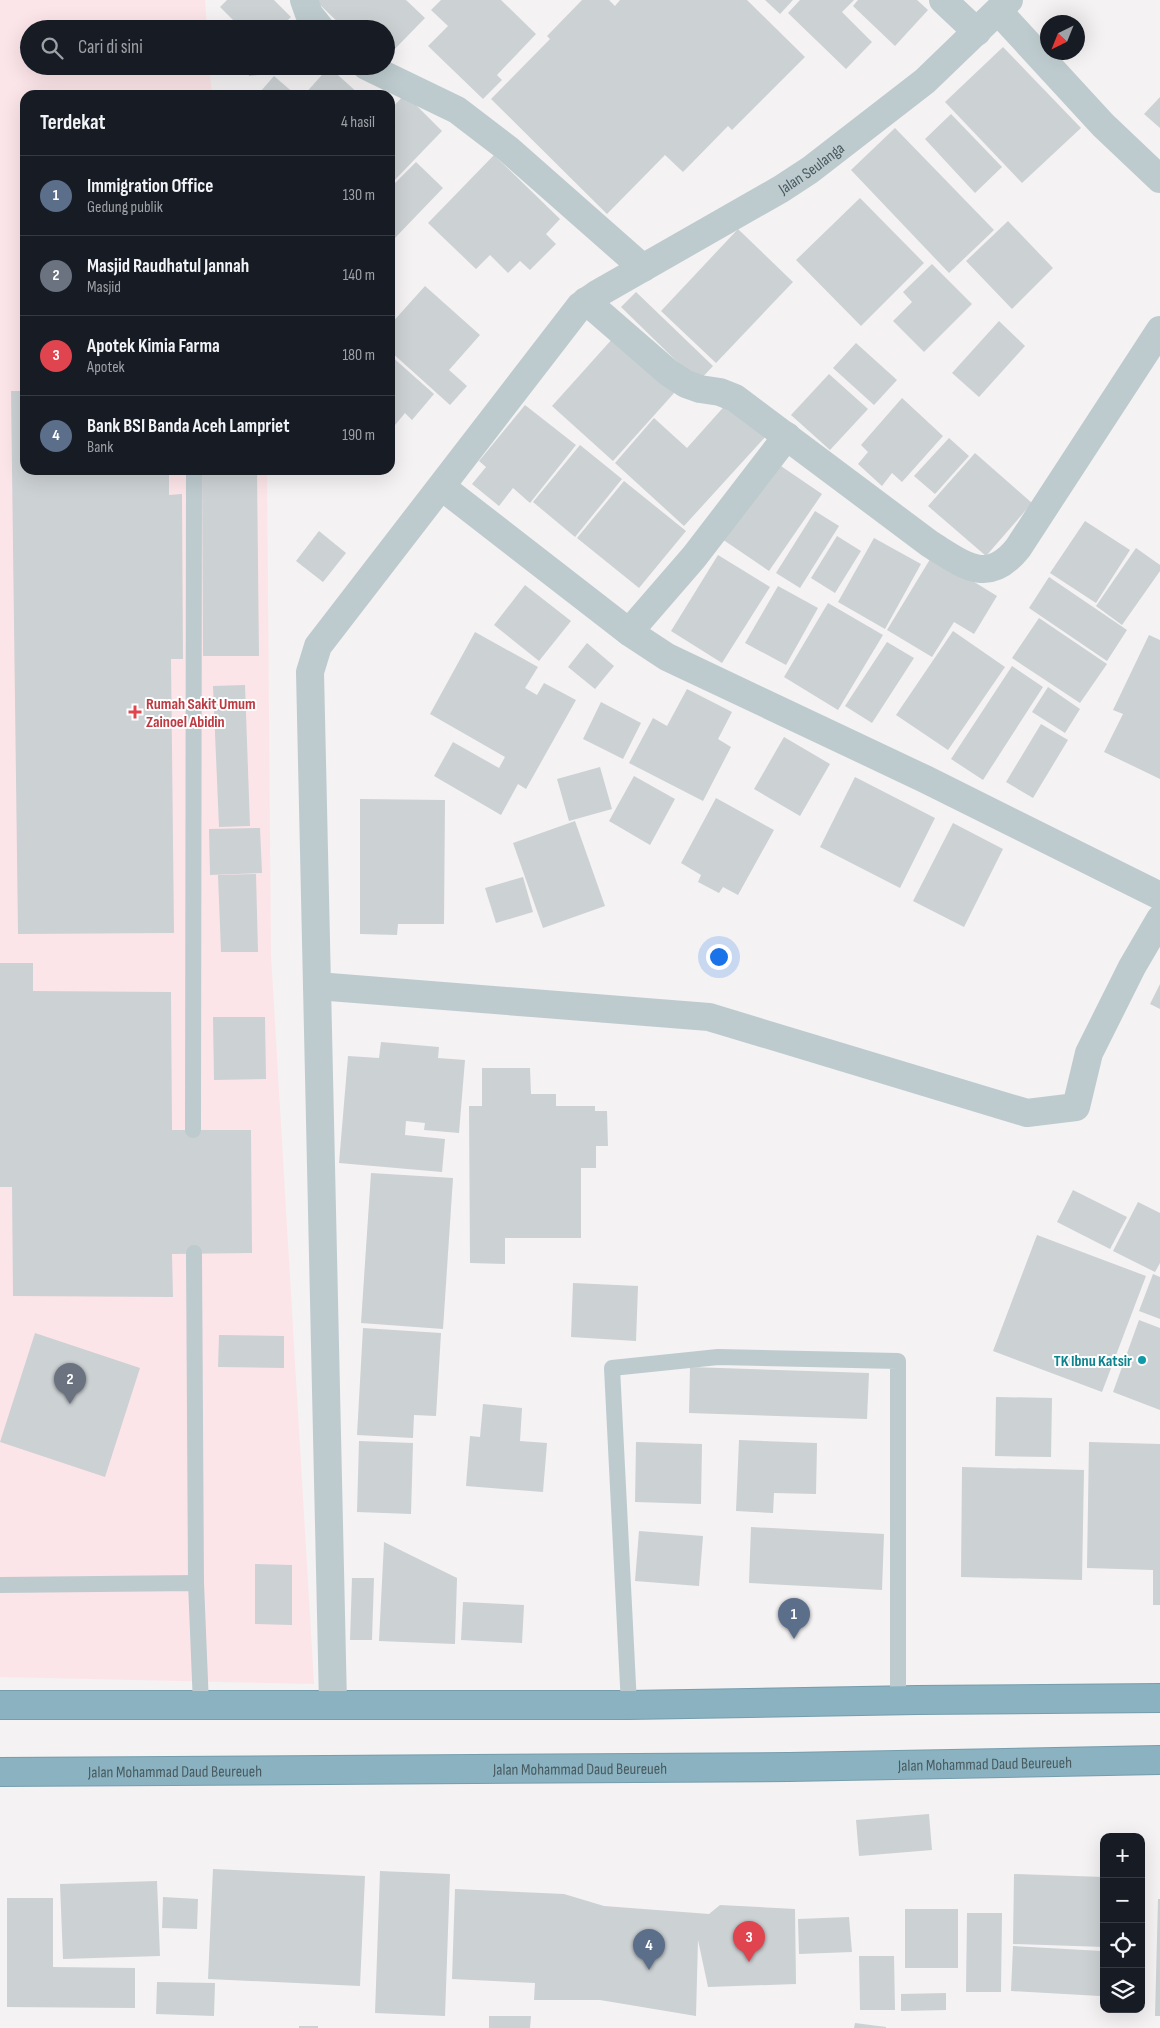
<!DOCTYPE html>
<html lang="id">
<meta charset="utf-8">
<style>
:root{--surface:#171b24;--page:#242831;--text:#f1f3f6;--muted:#9ea1a6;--line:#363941;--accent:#0b8043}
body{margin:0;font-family:"Sofia Sans Condensed",sans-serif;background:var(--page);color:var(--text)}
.controls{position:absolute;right:15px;bottom:15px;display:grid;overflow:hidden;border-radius:10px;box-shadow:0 5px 20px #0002}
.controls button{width:45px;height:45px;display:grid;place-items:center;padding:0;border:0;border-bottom:1px solid var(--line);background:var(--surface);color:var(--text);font:25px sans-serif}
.compass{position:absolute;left:1040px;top:15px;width:45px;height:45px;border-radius:50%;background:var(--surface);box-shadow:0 5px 20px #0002;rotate:223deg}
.you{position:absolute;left:718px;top:956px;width:18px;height:18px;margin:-12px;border:4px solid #fff;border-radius:50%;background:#1a73e8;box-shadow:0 0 0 8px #1a73e833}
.badge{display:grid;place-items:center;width:32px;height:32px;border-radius:50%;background:var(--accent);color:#fff;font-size:16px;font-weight:700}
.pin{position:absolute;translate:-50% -41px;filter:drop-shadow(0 1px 2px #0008)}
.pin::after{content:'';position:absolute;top:26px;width:18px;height:15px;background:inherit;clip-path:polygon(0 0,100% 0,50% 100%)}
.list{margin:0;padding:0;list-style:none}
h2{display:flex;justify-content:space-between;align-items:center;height:65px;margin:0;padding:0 20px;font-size:21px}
h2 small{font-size:16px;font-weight:400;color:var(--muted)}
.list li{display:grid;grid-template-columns:32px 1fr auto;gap:15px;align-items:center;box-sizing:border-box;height:80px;padding:0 20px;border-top:1px solid var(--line)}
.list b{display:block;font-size:19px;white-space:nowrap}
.list p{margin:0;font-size:16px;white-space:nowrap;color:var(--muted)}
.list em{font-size:16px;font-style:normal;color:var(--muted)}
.icon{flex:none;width:28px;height:28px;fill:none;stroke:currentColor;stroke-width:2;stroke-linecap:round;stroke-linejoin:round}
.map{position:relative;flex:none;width:1160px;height:2028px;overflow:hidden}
.search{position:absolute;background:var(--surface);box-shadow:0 5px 20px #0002;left:20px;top:20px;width:375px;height:55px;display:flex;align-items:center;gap:12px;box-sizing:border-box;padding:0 18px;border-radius:28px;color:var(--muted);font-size:19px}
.panel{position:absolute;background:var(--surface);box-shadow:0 5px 20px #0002;left:20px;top:90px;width:375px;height:385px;border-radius:15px}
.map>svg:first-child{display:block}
</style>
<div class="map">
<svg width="1160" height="2028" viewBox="0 0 1160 2028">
<rect width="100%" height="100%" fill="#f4f2f3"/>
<!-- medical -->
<polygon fill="#fce5e8" points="0,0 205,0 207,29 29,29 29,66 209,66 212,95 25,95 25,470 267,470 271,955 314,1684 0,1677"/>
<!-- building -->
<g fill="#ccd1d4">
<polygon points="227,0 274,0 291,17 279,29 242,29 220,7"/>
<polygon points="315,0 406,0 425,18 386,58 386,29 345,29"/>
<polygon points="441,0 501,0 536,34 497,75 502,80 483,99 428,46 448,26 431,10"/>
<polygon points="582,0 609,0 615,6 620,0 747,0 805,57 732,130 728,126 683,172 665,155 607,214 491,99 550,39 547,36"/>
<polygon points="765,0 793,0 780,14"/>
<polygon points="800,0 854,0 842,12 872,42 846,69 788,13"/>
<polygon points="858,0 917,0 928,10 895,46 853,6"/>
<polygon points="1003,47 1081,128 1022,183 945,102"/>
<polygon points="248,66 273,66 274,73 249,76"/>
<polygon points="329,67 360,95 304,95"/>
<polygon points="274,76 296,95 265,95 261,91"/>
<polygon points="405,94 442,131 390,185 390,110"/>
<polygon points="1160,97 1160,128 1144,114"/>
<polygon points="951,114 1002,167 975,193 925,139"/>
<polygon points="895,128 994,230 949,273 851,170"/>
<polygon points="494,155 560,219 546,234 556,244 530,270 520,261 508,273 490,255 476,269 428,223"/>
<polygon points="416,162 443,188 392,241 390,239 390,188"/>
<polygon points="860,198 924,263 861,326 796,260"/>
<polygon points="1008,221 1053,268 1012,309 966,261"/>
<polygon points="738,229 793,282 716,363 661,311"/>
<polygon points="932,264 972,304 924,352 893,321 912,302 903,292"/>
<polygon points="425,286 480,335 449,370 467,386 450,405 390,351 390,325"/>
<polygon points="636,292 713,366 698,382 621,307"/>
<polygon points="999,321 1025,346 979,397 952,373"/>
<polygon points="614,337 675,392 613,461 552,406"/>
<polygon points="856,343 897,380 874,405 833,368"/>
<polygon points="390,355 434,394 412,420 405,413 390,431"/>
<polygon points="829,374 868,409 830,450 791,415"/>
<polygon points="11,391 25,391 25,470 169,470 169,495 182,494 183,659 171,659 174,933 18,934"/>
<polygon points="902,398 943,436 902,482 892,473 882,486 858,464 868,452 861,445"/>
<polygon points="729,401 767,435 684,526 615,463 654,418 687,448"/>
<polygon points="525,405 576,445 530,503 513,488 499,506 472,484 486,467 479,461"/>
<polygon points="949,438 969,456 935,494 914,476"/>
<polygon points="580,445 622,479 575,537 533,502"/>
<polygon points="975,453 1032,503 986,556 928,506"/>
<polygon points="775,462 822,494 769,571 722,539"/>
<polygon points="202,470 257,470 259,656 203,656"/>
<polygon points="624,481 686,531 639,588 577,538"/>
<polygon points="815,511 839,526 800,588 776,573"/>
<polygon points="1085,521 1130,550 1096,603 1050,573"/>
<polygon points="319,531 346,553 323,582 296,561"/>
<polygon points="837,536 861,551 835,593 811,578"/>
<polygon points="874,538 921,564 885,629 838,602"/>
<polygon points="1136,548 1160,565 1160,571 1122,625 1096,606"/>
<polygon points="718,555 770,587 722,663 671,631"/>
<polygon points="932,556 997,596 974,634 954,622 932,657 887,630"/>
<polygon points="1049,577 1127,630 1107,661 1029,608"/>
<polygon points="525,585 571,621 539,661 494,625"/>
<polygon points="778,586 818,608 786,665 745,643"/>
<polygon points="828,603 883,635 838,710 784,677"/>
<polygon points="1039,618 1107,664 1080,703 1012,658"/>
<polygon points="953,631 1005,667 948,750 896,715"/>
<polygon points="475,632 538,667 525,688 537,695 544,683 576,700 526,789 518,784 501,815 434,776 453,742 499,768 505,757 430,714"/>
<polygon points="1149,635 1160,640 1160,779 1104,752 1123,714 1113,710"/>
<polygon points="887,642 914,658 872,723 845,706"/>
<polygon points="587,643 614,666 595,689 568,667"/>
<polygon points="1012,666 1043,687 983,780 951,759"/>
<polygon points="245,685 250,826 219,827 213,686"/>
<polygon points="1048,687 1080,709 1065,733 1032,712"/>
<polygon points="687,689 732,712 718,739 731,747 703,801 629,763 653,718 667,726"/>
<polygon points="601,702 641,723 623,759 583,739"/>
<polygon points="1041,724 1068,740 1033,798 1006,782"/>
<polygon points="784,737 830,764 800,816 754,789"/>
<polygon points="600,767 612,809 569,821 557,779"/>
<polygon points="634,776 675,799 650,845 609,821"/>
<polygon points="855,777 935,818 900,888 820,847"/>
<polygon points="716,798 774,830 738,895 723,887 719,893 698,882 701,875 681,863"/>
<polygon points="360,799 445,800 444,924 398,924 397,935 360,934"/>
<polygon points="575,821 605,906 543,928 513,843"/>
<polygon points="953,823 1003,849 964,927 913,901"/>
<polygon points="260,828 262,873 210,875 209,829"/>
<polygon points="256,874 258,952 221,952 218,875"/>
<polygon points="523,877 533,912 496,923 485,888"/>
<polygon points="0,963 33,963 33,991 171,992 172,1130 251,1130 252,1253 172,1254 173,1297 13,1296 12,1187 0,1187"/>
<polygon points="1160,984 1160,1009 1150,1004"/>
<polygon points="213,1017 265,1017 266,1079 214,1080"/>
<polygon points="381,1042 439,1047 438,1058 465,1060 459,1133 424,1130 425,1123 406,1121 405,1135 445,1139 442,1172 339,1163 348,1056 379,1058"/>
<polygon points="482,1068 530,1068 531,1094 556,1094 556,1106 595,1106 595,1111 607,1111 608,1146 596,1146 596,1168 581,1168 581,1238 505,1238 505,1264 470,1263 469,1106 482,1106"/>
<polygon points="371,1173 453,1178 443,1329 361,1323"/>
<polygon points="1073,1190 1127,1217 1110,1249 1057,1222"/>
<polygon points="1138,1202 1160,1213 1160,1263 1155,1272 1113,1251"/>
<polygon points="1037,1235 1146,1276 1102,1392 993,1351"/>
<polygon points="1153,1274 1160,1277 1160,1319 1139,1311"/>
<polygon points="573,1283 638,1286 636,1341 571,1337"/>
<polygon points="1139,1320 1160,1328 1160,1410 1113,1392"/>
<polygon points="363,1328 441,1333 436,1416 414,1415 413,1438 357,1435"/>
<polygon points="35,1333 140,1368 105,1477 0,1442"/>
<polygon points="219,1335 284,1336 284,1368 218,1367"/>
<polygon points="690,1367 869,1373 867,1419 689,1413"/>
<polygon points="996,1397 1052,1398 1051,1457 995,1456"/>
<polygon points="483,1404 522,1408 520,1441 547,1443 543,1492 466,1486 470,1436 480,1437"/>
<polygon points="739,1440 817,1443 816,1494 774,1493 773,1513 736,1511"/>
<polygon points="359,1441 413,1443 411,1514 357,1512"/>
<polygon points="636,1442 702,1444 701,1504 635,1502"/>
<polygon points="1089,1442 1160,1444 1160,1605 1153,1605 1153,1570 1087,1568"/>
<polygon points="962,1467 1084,1470 1082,1580 961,1577"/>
<polygon points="751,1527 884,1534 882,1590 749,1583"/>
<polygon points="639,1531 703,1536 699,1586 635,1581"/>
<polygon points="384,1542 457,1578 455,1644 379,1641"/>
<polygon points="255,1564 292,1565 292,1625 255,1624"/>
<polygon points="352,1578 374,1578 372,1640 350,1640"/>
<polygon points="463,1602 524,1605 522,1643 461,1640"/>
<polygon points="929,1814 932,1850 859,1856 856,1820"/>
<polygon points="213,1869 365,1876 360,1986 208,1979"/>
<polygon points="380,1871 450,1874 445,2016 375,2013"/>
<polygon points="1014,1874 1104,1877 1104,1947 1013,1944"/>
<polygon points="157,1881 160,1956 63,1959 60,1884"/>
<polygon points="455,1889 564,1894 604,1906 709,1914 720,1905 795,1909 796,1984 708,1987 698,1940 696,2016 600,2000 534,2000 535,1983 452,1979"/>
<polygon points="163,1897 198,1899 197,1929 162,1928"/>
<polygon points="7,1898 53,1898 53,1967 135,1968 135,2008 7,2007"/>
<polygon points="1158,1899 1160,1899 1160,2016 1155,2016"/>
<rect x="905" y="1909" width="53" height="59"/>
<polygon points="967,1913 1002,1913 1001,1992 966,1992"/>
<polygon points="849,1917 852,1952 799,1954 798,1919"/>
<polygon points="1013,1946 1102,1951 1100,1996 1011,1991"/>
<polygon points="859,1956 894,1956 895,2010 860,2010"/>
<polygon points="157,1982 215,1983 214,2016 156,2014"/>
<polygon points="946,1993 946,2010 901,2011 901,1994"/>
<polygon points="489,2016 531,2016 530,2028 489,2028"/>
<polygon points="855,2023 886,2027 886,2028 854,2028"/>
<rect x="299" y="2026" width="19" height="2"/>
</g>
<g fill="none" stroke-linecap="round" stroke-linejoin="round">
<defs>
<g id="highway">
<polyline points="0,1705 629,1705 917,1700 1160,1698"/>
<path id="s2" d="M0,1772l789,-5 371,-7"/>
</g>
</defs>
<!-- highway casing -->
<use href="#highway" stroke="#759dac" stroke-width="30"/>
<!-- lane -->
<g stroke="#bdcbce" stroke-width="16">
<polyline points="193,1130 194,470"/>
<polyline points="194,1253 196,1583"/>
<polyline points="0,1585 196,1583 201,1705"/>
<polyline points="629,1705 612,1368 718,1357 898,1361 898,1700"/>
</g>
<!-- street -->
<g stroke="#bdcbce" stroke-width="28">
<polyline points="304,0 309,14 321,29"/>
<polyline points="943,0 977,32"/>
<polyline points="999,12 1103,125 1160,179"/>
<polyline points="366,66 457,110 508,149 643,268"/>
<path d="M586,301l83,72 17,11 14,5 20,3 15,6 195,146c34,21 58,42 88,4l142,-218"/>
<polyline points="442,487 629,632 667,657 925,779 1160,896"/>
<polyline points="629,632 694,557 787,436"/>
<polyline points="317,986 709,1017 1027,1113 1076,1107 1089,1053 1132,967 1160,919"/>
<path id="s1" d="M333,1704l-23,-1032 8,-26 262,-340 17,-12 184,-105 29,-19 115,-89 84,-81"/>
</g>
<!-- highway -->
<use href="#highway" stroke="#8ab2c0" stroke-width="28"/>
</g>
<!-- markers -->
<path fill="#e0444e" stroke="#fff" stroke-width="2" d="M132.5 704.5h5v5h5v5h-5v5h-5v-5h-5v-5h5z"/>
<circle fill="#0f9aa8" stroke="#fff" stroke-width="2" cx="1142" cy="1360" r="5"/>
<g text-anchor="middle" stroke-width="4" stroke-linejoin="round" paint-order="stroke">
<!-- street labels -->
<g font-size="16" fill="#495b60" stroke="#fff">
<text dy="6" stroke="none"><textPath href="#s1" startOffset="1758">Jalan Seulanga</textPath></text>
<text dy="6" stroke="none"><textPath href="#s2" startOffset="985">Jalan Mohammad Daud Beureueh</textPath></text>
<text dy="6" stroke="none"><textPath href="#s2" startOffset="580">Jalan Mohammad Daud Beureueh</textPath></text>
<text dy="6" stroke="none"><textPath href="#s2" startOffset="175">Jalan Mohammad Daud Beureueh</textPath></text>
</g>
<!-- health labels -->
<g font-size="16" font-weight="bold" fill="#be3a42" stroke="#fff" text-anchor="start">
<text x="146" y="709">Rumah Sakit Umum<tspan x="146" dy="18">Zainoel Abidin</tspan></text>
</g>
<!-- culture labels -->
<g font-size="16" font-weight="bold" fill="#0d838f" stroke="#fff" text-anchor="end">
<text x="1132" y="1366">TK Ibnu Katsir</text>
</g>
</g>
</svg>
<div class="controls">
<button>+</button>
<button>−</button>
<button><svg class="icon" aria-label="locate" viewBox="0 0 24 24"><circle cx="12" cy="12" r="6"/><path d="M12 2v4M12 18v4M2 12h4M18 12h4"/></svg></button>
<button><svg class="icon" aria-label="layers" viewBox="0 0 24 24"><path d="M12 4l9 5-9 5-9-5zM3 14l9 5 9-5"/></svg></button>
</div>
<svg class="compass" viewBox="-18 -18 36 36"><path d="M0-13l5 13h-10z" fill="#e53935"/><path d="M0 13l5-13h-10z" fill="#9ea1a6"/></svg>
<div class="you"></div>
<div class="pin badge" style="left:794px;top:1639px;background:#5c6f8a">1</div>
<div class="pin badge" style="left:70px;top:1404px;background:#6b7280">2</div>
<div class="pin badge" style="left:749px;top:1962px;background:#e0444e">3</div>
<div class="pin badge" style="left:649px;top:1970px;background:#5c6f8a">4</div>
<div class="search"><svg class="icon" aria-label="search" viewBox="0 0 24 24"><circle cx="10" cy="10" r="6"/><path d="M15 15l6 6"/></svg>Cari di sini</div>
<section class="panel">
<h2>Terdekat<small>4 hasil</small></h2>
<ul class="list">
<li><span class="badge" style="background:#5c6f8a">1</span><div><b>Immigration Office</b><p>Gedung publik</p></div><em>130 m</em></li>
<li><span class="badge" style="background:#6b7280">2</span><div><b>Masjid Raudhatul Jannah</b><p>Masjid</p></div><em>140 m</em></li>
<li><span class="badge" style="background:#e0444e">3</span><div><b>Apotek Kimia Farma</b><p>Apotek</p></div><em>180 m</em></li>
<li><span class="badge" style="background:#5c6f8a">4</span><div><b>Bank BSI Banda Aceh Lampriet</b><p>Bank</p></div><em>190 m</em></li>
</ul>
</section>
</div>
